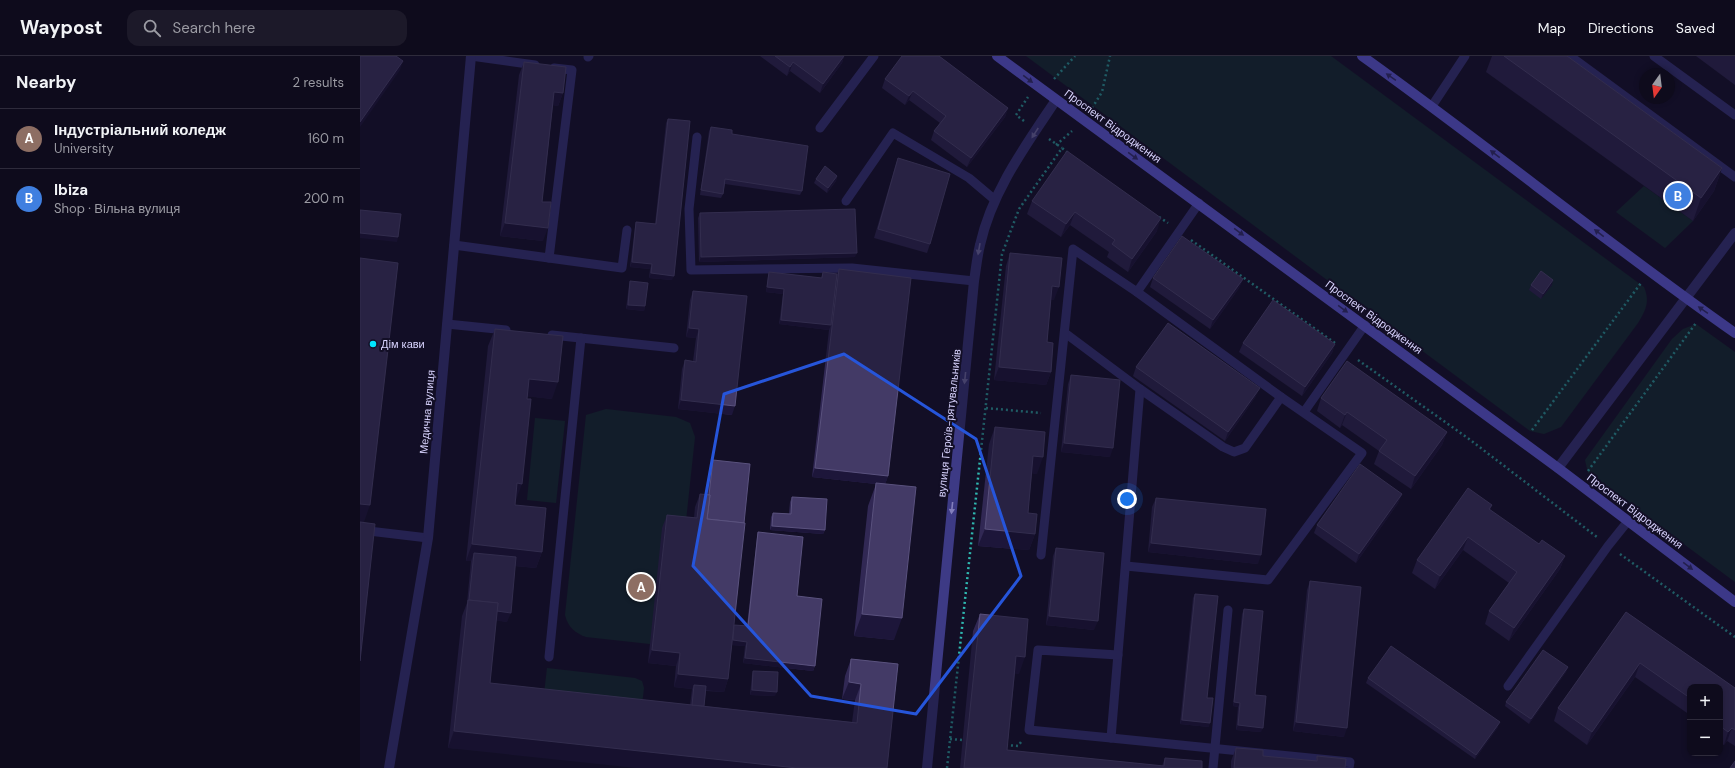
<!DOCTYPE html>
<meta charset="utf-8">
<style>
:root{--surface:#0e0b1c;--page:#1c1929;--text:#f1f3f6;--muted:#9b9ba3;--line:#2e2b3b;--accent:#7c3aed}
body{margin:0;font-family:"DM Sans",sans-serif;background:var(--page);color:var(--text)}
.controls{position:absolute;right:12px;bottom:12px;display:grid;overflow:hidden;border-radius:8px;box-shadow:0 2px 6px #0003}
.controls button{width:36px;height:36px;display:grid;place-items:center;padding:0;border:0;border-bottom:1px solid var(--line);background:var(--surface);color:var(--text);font:20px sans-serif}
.compass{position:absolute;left:1279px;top:12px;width:36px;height:36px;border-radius:50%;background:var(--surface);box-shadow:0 2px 6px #0003;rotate:194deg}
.you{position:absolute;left:767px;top:443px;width:14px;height:14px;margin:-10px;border:3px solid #fff;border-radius:50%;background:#1a73e8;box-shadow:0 0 0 6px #1a73e833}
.badge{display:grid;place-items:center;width:26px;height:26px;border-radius:50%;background:var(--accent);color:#fff;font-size:13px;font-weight:700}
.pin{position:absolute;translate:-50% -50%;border:2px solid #fff;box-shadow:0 1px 4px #0006}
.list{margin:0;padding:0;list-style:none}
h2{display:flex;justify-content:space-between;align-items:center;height:52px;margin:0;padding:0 16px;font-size:17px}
h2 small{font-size:13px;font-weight:400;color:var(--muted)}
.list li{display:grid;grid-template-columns:26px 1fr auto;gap:12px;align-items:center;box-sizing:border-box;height:60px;padding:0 16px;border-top:1px solid var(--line)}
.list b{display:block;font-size:15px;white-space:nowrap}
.list p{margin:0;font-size:13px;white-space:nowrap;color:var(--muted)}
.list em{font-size:13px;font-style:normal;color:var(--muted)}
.icon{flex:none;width:22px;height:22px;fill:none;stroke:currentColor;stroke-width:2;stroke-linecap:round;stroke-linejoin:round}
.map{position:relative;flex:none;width:1375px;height:712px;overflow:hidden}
header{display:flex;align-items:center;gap:24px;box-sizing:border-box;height:56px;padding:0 20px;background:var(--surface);border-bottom:1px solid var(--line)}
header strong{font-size:19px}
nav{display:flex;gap:22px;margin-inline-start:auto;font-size:14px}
.search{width:280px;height:36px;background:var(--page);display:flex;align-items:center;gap:10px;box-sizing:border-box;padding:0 14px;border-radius:12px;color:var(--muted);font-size:15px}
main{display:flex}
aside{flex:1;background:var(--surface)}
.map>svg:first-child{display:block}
</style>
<header>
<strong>Waypost</strong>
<div class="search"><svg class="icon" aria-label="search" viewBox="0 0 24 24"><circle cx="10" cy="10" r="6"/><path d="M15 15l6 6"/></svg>Search here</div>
<nav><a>Map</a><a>Directions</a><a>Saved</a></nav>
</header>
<main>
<aside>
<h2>Nearby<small>2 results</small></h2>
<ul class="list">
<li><span class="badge" style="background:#8d6e63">A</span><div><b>Індустріальний коледж</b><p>University</p></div><em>160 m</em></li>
<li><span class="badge" style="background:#3f7fe0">B</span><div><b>Ibiza</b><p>Shop · Вільна вулиця</p></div><em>200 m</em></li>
</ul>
</aside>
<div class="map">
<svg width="1375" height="712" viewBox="0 0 1375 712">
<rect width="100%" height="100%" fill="#130f26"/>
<!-- green -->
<g fill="#12302f">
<path d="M666,0h305l313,231c6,15 2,22 -6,36l-77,104 -17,7 -14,-3z"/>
<polygon points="1284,130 1333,165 1305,192 1256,156"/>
<polygon points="1336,268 1375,296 1375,526 1228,417 1225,404 1312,283 1323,273"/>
<path d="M246,353l70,8 14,6 5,14 -10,93 -35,114 -64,-7c-11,-4 -18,-10 -21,-22l21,-200z"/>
<polygon points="175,362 205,365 196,447 167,444"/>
<polygon points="187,612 275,622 282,625 284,632 282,649 184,638"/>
</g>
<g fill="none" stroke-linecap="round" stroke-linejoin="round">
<!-- path -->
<g stroke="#2fb8b0" stroke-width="2.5" stroke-dasharray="2 3" stroke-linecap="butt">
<polyline points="694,23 715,0"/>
<polyline points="732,52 742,36 750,0"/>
<polyline points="664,65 656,59 668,41"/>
<polyline points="689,83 702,92"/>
<polyline points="696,89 712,75"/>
<polyline points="799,161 808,167"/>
<polyline points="831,184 975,287"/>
<polyline points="998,304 1109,383 1237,481"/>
<polyline points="626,352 681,357"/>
<polyline points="1172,374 1281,227"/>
<polyline points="1228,415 1336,267"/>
<polyline points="1260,498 1375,581"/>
<polyline points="590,683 602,684"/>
<polyline points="646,689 658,690 661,686"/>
<polyline points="587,712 642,198 659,153 702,92 708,97"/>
</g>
<!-- lane -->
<g stroke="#3d3a85" stroke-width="9">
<polyline points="111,0 175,9"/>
<polyline points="1210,0 1375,121"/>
<polyline points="1294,0 1375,59"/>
<polyline points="228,1 229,0"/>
<polyline points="1072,50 1105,0"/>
<polyline points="460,72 514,0"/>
<polyline points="337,81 329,153 331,214 492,212 614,225"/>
<polyline points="486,145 533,77 609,122 635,144"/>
<polyline points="94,189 189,202 212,14 194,12"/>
<polyline points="189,202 262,212 267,174"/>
<polyline points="87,268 146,274"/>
<polyline points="705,277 780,333 863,391 874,396 885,392 921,341 777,236"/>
<polyline points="192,279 314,292"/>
<polyline points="780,333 751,682 990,706 989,712"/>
<polyline points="944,356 1005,269"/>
<polyline points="0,474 68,482"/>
<polyline points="681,499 713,193 777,236 839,147"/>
<polyline points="766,510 908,524 1002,397 921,341"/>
<polyline points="189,601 221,282"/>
<polyline points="1148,630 1248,490 1268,465"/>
<polyline points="751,682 669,674 678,594 758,599"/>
<polyline points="853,712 868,554"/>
</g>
<!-- street -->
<g stroke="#3d3a85" stroke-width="10">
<polyline points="1198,412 1375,177"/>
<polyline points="29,712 68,482 111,0"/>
<path d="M567,712l47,-487c2,-12 3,-24 6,-36 12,-54 46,-100 76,-145"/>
</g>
<!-- secondary -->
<g stroke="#6f6bff" stroke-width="10">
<polyline points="637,0 1198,412 1375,546"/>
<path d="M1002,0c126,90 246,188 373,277"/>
</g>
</g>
<!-- wall -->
<g fill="#312854">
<polygon points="400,0 484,0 482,7 460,37 430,15 427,20"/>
<polygon points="1132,0 1207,0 1362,112 1354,135 1333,165 1126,16"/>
<polygon points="1336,0 1375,0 1375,29"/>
<polygon points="164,6 203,37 198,50 193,49 182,146 183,185 140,180 159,19"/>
<polygon points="525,23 648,52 645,61 607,111 571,84 574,75 580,67 549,44 545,49 522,32"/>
<polygon points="308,63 312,224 289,222 290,213 270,211 275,171 276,166 295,168 306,67"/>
<polygon points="351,71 372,78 442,135 440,139 365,128 363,138 361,142 340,139 349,75"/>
<polygon points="538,102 570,188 567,197 514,182 535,111"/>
<polygon points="477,120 476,125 467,137 454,127 456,123"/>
<polygon points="672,145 797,175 768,216 747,201 749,196 710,169 701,181 667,158"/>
<polygon points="340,157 495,201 339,206 338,162"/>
<polygon points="650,197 694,244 691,244 687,286 691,316 686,329 634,324 646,210"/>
<polygon points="479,213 528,420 525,428 534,584 494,580 508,450 516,428 452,421 469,274 419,268 423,238 406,236 408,220 409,216 461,222 463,216 477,218"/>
<polygon points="793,222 883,223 879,232 850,273 790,231"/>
<polygon points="270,225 285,250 284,255 266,253 269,229"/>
<polygon points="1171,229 1192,229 1181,243 1169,234"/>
<polygon points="333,235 372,359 318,353 322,313 325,304 333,305 336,282 326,281 330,244"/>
<polygon points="135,273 192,343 167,340 156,444 155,444 155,449 182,496 176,512 155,510 147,566 136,564 130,627 330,649 332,633 314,631 316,610 288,607 302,472 307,459 334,462 335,451 340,438 347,439 349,413 353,404 384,467 374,569 387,570 397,481 398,476 437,540 455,610 453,615 383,607 385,590 372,589 368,623 364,636 346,635 344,650 492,666 495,644 482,643 485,620 491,603 538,608 527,712 88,692 102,560 107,547 111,505 106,505 128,290"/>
<polygon points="883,287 975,288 972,297 942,340 879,296"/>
<polygon points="776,311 896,340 865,385 773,320"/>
<polygon points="711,319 750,401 701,396 708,328"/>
<polygon points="961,342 1087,376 1082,389 1051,433 1014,408 1019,395 982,369 980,372 957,355"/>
<polygon points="635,371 677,418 672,417 668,457 675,478 669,494 618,490 629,388"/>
<polygon points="1042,438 1038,447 996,507 954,477 957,469"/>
<polygon points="432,441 465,474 463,478 410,474 411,461 413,457 429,458 430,446"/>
<polygon points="796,442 898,508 788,496 792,451"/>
<polygon points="1132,449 1130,454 1179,488 1205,500 1200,513 1149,585 1125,568 1129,555 1149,527 1103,494 1075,533 1052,517 1057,504"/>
<polygon points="696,492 734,574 686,569 693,500"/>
<polygon points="950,525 984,681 933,675 947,534"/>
<polygon points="835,538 847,642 849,671 820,668 833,542"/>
<polygon points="884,553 895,639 901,676 876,674 878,651 873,650 882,558"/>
<polygon points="1266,556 1375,632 1375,690 1367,685 1364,689 1360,687 1360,631 1330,631 1330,659 1275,621 1227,689 1194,665 1198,652"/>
<polygon points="620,558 659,618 655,617 647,694 802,710 805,702 842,712 600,712 613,575"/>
<polygon points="1208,611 1206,616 1169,668 1145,650 1146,646"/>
<polygon points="393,615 415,640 390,639 392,619"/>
<polygon points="1008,622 1138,671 1115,703 1006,627"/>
<polygon points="876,692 903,700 956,705 957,700 985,712 871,712 871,705"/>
</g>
<!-- shaded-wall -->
<g fill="#1d163a">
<polygon points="484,0 482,7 460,37 463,28"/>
<polygon points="43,5 40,14 0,71 0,66"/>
<polygon points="433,6 430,15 427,20 430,11"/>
<polygon points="553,35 549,44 545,49 549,40"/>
<polygon points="194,36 203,37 198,50 189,49"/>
<polygon points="648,52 645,61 607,111 611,102"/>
<polygon points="1362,112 1354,135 1333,165 1341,142"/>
<polygon points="477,120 476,125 467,137 468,132"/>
<polygon points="715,156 710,169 701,181 706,168"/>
<polygon points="801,162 797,175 768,216 772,203"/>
<polygon points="145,167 188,172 183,185 140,180"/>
<polygon points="0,177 38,181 37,186 0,182"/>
<polygon points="497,197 495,201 339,206 341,201"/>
<polygon points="272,206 292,208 290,213 270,211"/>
<polygon points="291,217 314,220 312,224 289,222"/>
<polygon points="883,223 879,232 850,273 853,264"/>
<polygon points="1193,224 1192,229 1181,243 1183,238"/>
<polygon points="692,230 699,231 694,244 688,244"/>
<polygon points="407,231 424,233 423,238 406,236"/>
<polygon points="268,249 285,250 284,255 266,253"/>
<polygon points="421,264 471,269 469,274 419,268"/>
<polygon points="329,272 339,273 336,282 326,281"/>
<polygon points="975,288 972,297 942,340 945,331"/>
<polygon points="639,311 691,316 686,329 634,324"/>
<polygon points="169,323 198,326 192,343 163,340"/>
<polygon points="900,332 896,340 865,385 868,376"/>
<polygon points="321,344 375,350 372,359 318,353"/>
<polygon points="987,356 982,369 980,372 985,359"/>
<polygon points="1087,376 1082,389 1051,433 1055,420"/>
<polygon points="704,387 753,392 750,401 701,396"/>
<polygon points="673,400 683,401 677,418 667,417"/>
<polygon points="455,412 528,420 525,429 452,421"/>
<polygon points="157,427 162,428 156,444 151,444"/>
<polygon points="1042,438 1038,447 996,507 999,498"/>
<polygon points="0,448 10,449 4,466 0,466"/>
<polygon points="412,470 465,474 463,478 410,474"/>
<polygon points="625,473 675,478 669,494 618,490"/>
<polygon points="1108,481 1103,494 1075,533 1080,520"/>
<polygon points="791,487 901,499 898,508 788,496"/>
<polygon points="112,488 182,496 176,512 113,506 114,497 111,505 106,505"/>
<polygon points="1205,500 1200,513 1149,585 1154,572"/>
<polygon points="108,552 151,557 147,566 106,561"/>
<polygon points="502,558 542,562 534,584 494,580"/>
<polygon points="689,560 738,565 734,574 686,569"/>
<polygon points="370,584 387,586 385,590 369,589"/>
<polygon points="292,594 320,597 316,610 288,607"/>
<polygon points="656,600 665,601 659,618 650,617"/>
<polygon points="385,602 455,610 453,615 383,607"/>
<polygon points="1280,607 1275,621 1227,689 1232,676"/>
<polygon points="1208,611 1206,616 1169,668 1171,663"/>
<polygon points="318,618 368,623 364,636 333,633 334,629 332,633 314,631"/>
<polygon points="489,626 501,628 495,644 482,643"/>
<polygon points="392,634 417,636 415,640 390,639"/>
<polygon points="874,646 880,647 878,651 873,650"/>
<polygon points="822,664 850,667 849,671 820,668"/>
<polygon points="936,666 987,672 984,681 933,675"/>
<polygon points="1140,666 1138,671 1115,703 1116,699"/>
<polygon points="878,669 903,672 901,676 876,674"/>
<polygon points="1372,672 1367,685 1364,689 1368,676"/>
<polygon points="94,675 437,712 276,712 88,692"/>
</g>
<!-- building -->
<g fill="#433a66" stroke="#5a527e">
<polygon points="0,0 36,0 43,5 0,66"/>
<polygon points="415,0 484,0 463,28 433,6 430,11"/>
<polygon points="542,0 579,0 648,52 611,102 574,75 586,60 553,35 549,40 525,23"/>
<polygon points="1144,0 1207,0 1362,112 1341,142"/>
<polygon points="164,6 206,11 203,37 194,36 182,146 191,146 188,172 145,167"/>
<polygon points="308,63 330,65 314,220 291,217 292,208 272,206 276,166 296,168"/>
<polygon points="351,71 372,74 372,78 448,90 442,135 365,123 363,138 341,134"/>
<polygon points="707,95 801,162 772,203 752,188 755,184 715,156 706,168 672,145"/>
<polygon points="538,102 590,118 570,188 518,173"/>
<polygon points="465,110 477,120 468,132 456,123"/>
<polygon points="495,153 497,197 341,201 340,157"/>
<polygon points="0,154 41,158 38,181 0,177"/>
<polygon points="822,180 883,223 853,264 793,222"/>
<polygon points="650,197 702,202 699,231 692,230 687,286 693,287 691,316 639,311"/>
<polygon points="0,202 38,207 10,449 0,448"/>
<polygon points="479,213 551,222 528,420 455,412"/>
<polygon points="1181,215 1193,224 1183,238 1171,229"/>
<polygon points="409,216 462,222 463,216 477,218 471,269 421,264 424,233 407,231"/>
<polygon points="270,225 288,227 285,250 268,249"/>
<polygon points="333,235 387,240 375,350 321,344 325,304 336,306 339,273 329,272"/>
<polygon points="913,244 975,288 945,331 883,287"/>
<polygon points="808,267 900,332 868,376 776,311"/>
<polygon points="135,273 203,280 198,326 169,323 167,343 171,343 162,428 157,427 155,449 186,452 182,496 112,488"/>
<polygon points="987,305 1087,376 1055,420 1019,395 1027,384 987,356 985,359 961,342"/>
<polygon points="711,319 760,324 753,392 704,387"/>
<polygon points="635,371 685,376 683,401 673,400 668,457 677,458 675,478 625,473"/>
<polygon points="353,404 390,408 384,467 347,463 350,439 349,439"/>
<polygon points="1000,408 1042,438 999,498 957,469"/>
<polygon points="516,427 556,431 542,562 502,558"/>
<polygon points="1108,432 1132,449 1129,453 1179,488 1182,484 1205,500 1154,572 1129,555 1157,516 1108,481 1080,520 1057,504"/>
<polygon points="340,438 350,439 347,463 385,467 368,623 318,618 320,597 292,594 307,459 337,462"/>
<polygon points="432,441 467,443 465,474 412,470 413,457 431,458"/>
<polygon points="796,442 906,453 901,499 791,487"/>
<polygon points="0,466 15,468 0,605"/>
<polygon points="398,476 443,481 437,540 462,543 455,610 385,602 387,586 373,584 374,569 388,570"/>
<polygon points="696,492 744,497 738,565 689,560"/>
<polygon points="114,497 156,501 151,557 137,555 138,547 109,544"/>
<polygon points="950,525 1001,531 987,672 936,666"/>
<polygon points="835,538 858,540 847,642 853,642 850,667 822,664"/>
<polygon points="108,544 138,547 130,627 497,667 501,628 489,626 491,603 538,608 527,712 437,712 94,675"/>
<polygon points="884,553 903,555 895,639 906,640 903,672 878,669 880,647 874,646"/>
<polygon points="1266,556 1375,632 1375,674 1372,672 1368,676 1360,670 1360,631 1330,631 1330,642 1280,607 1232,676 1198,652"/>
<polygon points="620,558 668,563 665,601 656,600 647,694 804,710 805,702 842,705 842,712 604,712"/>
<polygon points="1031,590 1140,666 1116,699 1008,622"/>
<polygon points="1183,594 1208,611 1171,663 1146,646"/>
<polygon points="393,615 418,616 417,636 392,634"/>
<polygon points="334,629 346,630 344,650 332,649"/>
<polygon points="876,692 903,694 903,700 957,705 957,700 986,703 985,712 874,712"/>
<polygon points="1375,705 1375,712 1370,712"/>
</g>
<!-- one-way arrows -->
<defs><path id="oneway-solid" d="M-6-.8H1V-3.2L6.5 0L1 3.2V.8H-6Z"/></defs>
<g fill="#38347d">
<use href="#oneway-solid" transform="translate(1031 21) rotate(-145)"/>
<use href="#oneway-solid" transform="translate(668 23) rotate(37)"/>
<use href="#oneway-solid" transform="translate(1135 98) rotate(-143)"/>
<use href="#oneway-solid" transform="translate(773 100) rotate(36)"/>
<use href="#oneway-solid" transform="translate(879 176) rotate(36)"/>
<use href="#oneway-solid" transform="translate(1239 177) rotate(-143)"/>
<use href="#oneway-solid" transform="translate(983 253) rotate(36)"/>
<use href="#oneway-solid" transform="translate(1343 254) rotate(-145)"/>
<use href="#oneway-solid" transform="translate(1328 510) rotate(37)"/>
</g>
<g fill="#837fbc">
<use href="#oneway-solid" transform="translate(675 77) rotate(123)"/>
<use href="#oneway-solid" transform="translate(619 193) rotate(100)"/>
<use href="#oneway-solid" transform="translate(605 322) rotate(96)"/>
<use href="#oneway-solid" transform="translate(592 452) rotate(96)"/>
</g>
<!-- marked area -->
<path d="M0 0H1375V712H0ZM484,298l132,85 45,137 -105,138 -105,-18 -118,-130 31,-172z" fill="#130f26" fill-opacity=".55" fill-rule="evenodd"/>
<path fill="none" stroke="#2655da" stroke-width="3" stroke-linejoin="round" d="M484,298l132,85 45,137 -105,138 -105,-18 -118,-130 31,-172z"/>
<!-- markers -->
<circle fill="#00e5ff" stroke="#130f26" stroke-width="1.5" cx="13" cy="288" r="4"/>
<g text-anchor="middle" stroke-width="4" stroke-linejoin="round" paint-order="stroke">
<!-- street labels -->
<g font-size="11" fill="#d9d4ff" stroke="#130f26">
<text transform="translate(753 70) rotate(36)" y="4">Проспект Відродження</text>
<text transform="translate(1014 261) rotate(36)" y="4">Проспект Відродження</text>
<text transform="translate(67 356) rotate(-85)" y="4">Медична вулиця</text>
<text transform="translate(589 367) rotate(-84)" y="4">вулиця Героїв-рятувальників</text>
<text transform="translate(1275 455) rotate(37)" y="4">Проспект Відродження</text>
</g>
<!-- poi labels -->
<g font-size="11" fill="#d9d4ff" stroke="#130f26" text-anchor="start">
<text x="21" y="292">Дiм кави</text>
</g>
</g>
</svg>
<div class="controls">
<button>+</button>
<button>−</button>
</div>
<svg class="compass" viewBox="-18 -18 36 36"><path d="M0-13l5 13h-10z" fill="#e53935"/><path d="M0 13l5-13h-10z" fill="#9b9ba3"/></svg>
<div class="you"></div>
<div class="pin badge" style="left:281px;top:531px;background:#8d6e63">A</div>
<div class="pin badge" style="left:1318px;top:140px;background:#3f7fe0">B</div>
</div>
</main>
